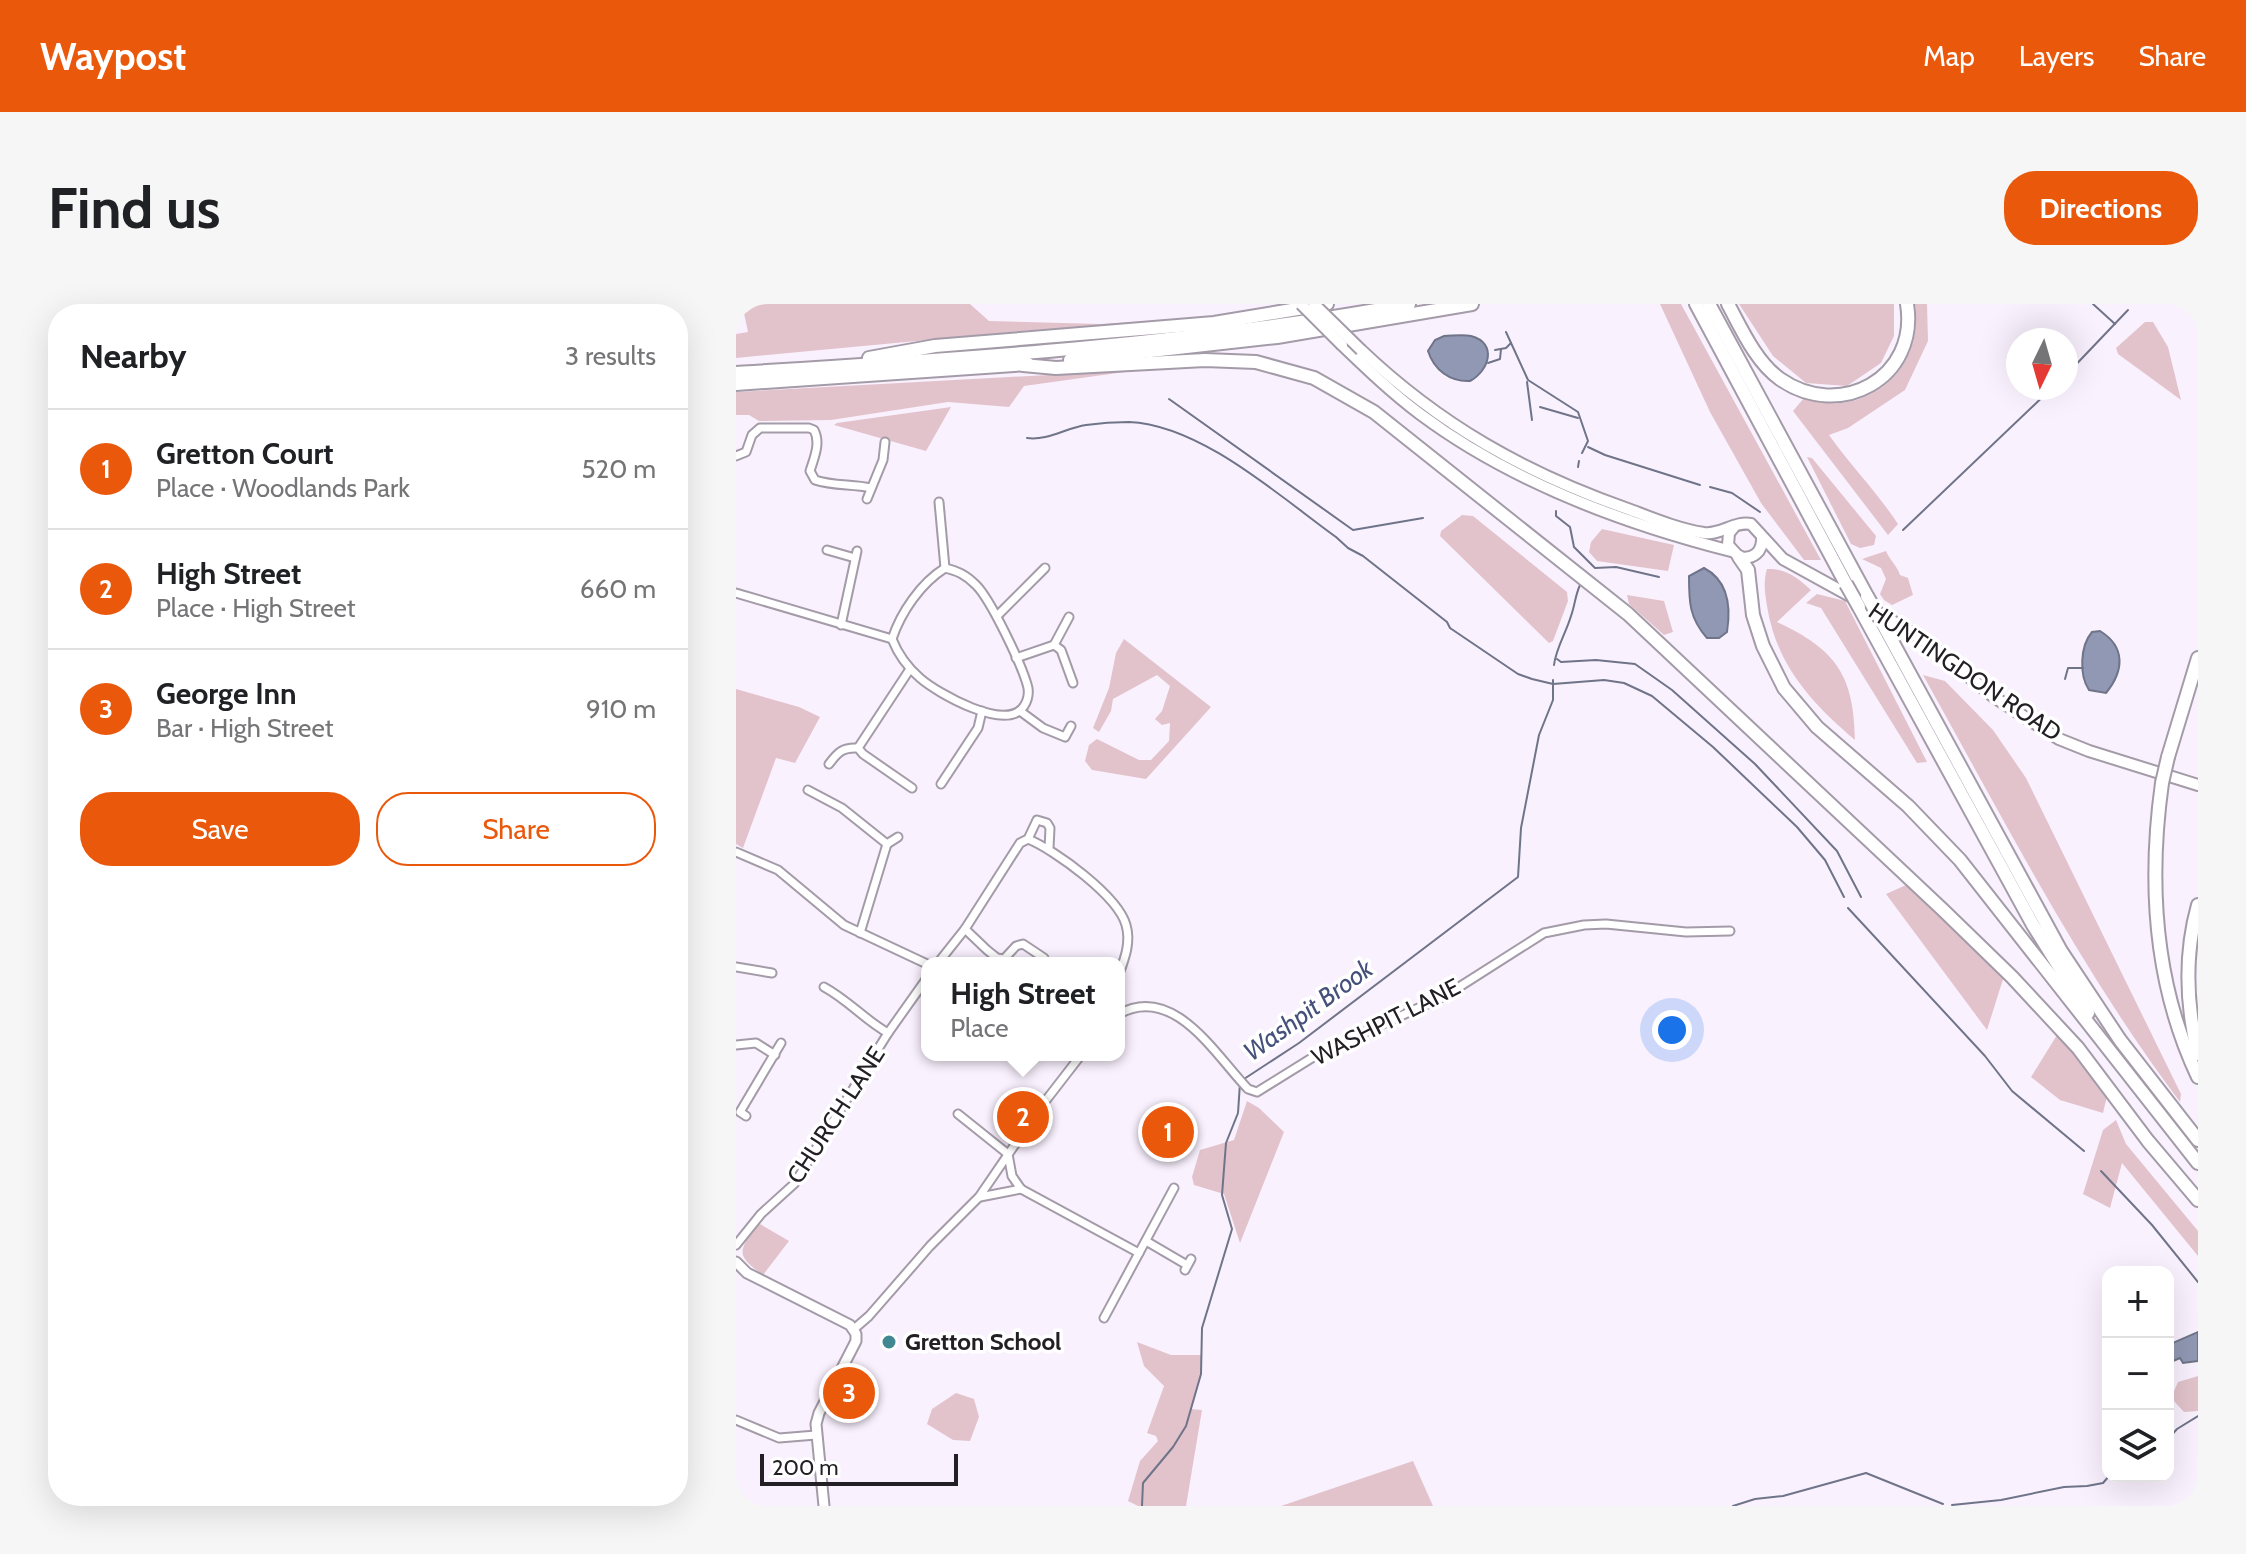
<!DOCTYPE html>
<meta charset="utf-8">
<style>
:root{--surface:#fff;--page:#f6f6f6;--text:#202124;--muted:#757577;--line:#e0e0e0;--accent:#ea580c}
body{margin:0;font-family:Cabin,sans-serif;background:var(--page);color:var(--text)}
.controls{position:absolute;right:24px;bottom:24px;display:grid;overflow:hidden;border-radius:16px;box-shadow:0 8px 32px #0002}
.controls button{width:72px;height:72px;display:grid;place-items:center;padding:0;border:0;border-bottom:2px solid var(--line);background:var(--surface);color:var(--text);font:40px sans-serif}
.compass{position:absolute;left:1270px;top:24px;width:72px;height:72px;border-radius:50%;background:var(--surface);box-shadow:0 8px 32px #0002;rotate:185deg}
.scale{position:absolute;left:24px;bottom:20px;width:198px;box-sizing:border-box;padding-left:8px;border:4px solid #232025;border-top:0;font-size:22px;line-height:28px;white-space:nowrap;color:#232025;-webkit-text-stroke:6px #fff;paint-order:stroke}
.you{position:absolute;left:936px;top:726px;width:28px;height:28px;margin:-20px;border:6px solid #fff;border-radius:50%;background:#1a73e8;box-shadow:0 0 0 12px #1a73e833}
.badge{display:grid;place-items:center;width:52px;height:52px;border-radius:50%;background:var(--accent);color:#fff;font-size:26px;font-weight:700}
.pin{position:absolute;translate:-50% -50%;border:4px solid #fff;box-shadow:0 2px 8px #0006}
.popup{position:absolute;left:185px;top:653px;width:204px;height:104px;box-sizing:border-box;display:grid;place-content:center;border-radius:16px;background:var(--surface);filter:drop-shadow(0 2px 6px #0005);font-size:26px;white-space:nowrap;color:var(--muted)}
.popup b{font-size:30px;color:var(--text)}
.popup::after{content:'';position:absolute;left:50%;top:100%;margin-left:-16px;border:16px solid transparent;border-top-color:var(--surface)}
.list{margin:0;padding:0;list-style:none}
h2{display:flex;justify-content:space-between;align-items:center;height:104px;margin:0;padding:0 32px;font-size:34px}
h2 small{font-size:26px;font-weight:400;color:var(--muted)}
.list li{display:grid;grid-template-columns:52px 1fr auto;gap:24px;align-items:center;box-sizing:border-box;height:120px;padding:0 32px;border-top:2px solid var(--line)}
.list b{display:block;font-size:30px;white-space:nowrap}
.list p{margin:0;font-size:26px;white-space:nowrap;color:var(--muted)}
.list em{font-size:26px;font-style:normal;color:var(--muted)}
.actions{display:flex;gap:16px;padding:24px 32px}
.actions a{flex:1;padding:18px 0;border:2px solid var(--accent);border-radius:32px;text-align:center;font-size:28px;color:var(--accent)}
.actions .main{background:var(--accent);color:#fff}
.icon{flex:none;width:44px;height:44px;fill:none;stroke:currentColor;stroke-width:2;stroke-linecap:round;stroke-linejoin:round}
.map{position:relative;flex:none;width:1462px;height:1202px;overflow:hidden;border-radius:32px}
header{display:flex;align-items:center;gap:48px;box-sizing:border-box;height:112px;padding:0 40px;background:var(--accent);color:#fff}
header strong{font-size:38px}
nav{display:flex;gap:44px;margin-inline-start:auto;font-size:28px}
.intro{display:flex;align-items:center;justify-content:space-between;box-sizing:border-box;height:192px;padding:0 48px}
h1{margin:0;font-size:56px}
.button{padding:20px 36px;border-radius:32px;background:var(--accent);color:#fff;font-size:28px;font-weight:700}
main{display:flex;gap:48px;padding:0 48px}
aside{flex:1;background:var(--surface);border-radius:32px;box-shadow:0 8px 32px #0002}
.map>svg:first-child{display:block}
</style>
<header>
<strong>Waypost</strong>
<nav><a>Map</a><a>Layers</a><a>Share</a></nav>
</header>
<div class="intro"><h1>Find us</h1><a class="button">Directions</a></div>
<main>
<aside>
<h2>Nearby<small>3 results</small></h2>
<ul class="list">
<li><span class="badge">1</span><div><b>Gretton Court</b><p>Place · Woodlands Park</p></div><em>520 m</em></li>
<li><span class="badge">2</span><div><b>High Street</b><p>Place · High Street</p></div><em>660 m</em></li>
<li><span class="badge">3</span><div><b>George Inn</b><p>Bar · High Street</p></div><em>910 m</em></li>
</ul>
<div class="actions"><a class="main">Save</a><a>Share</a></div>
</aside>
<div class="map">
<svg width="1462" height="1202" viewBox="0 0 1462 1202">
<rect width="100%" height="100%" fill="#faf1fe"/>
<!-- green -->
<g fill="#e2c3cc">
<polygon points="6,0 234,0 253,17 365,20 414,17 414,21 297,26 0,54 0,30 12,28"/>
<polygon points="924,0 945,0 1085,256 1068,256 1025,199 974,108"/>
<polygon points="1003,0 1158,0 1158,32 1145,59 1111,82 1070,79 1037,52"/>
<path d="M1179,0h12l1,37 -23,49 -57,38 -19,7c22,31 48,57 69,89l-10,11 -95,-124 11,-13c62,22 121,-29 111,-94z"/>
<polygon points="1409,18 1417,18 1432,43 1445,96 1382,50 1380,44"/>
<polygon points="403,66 288,82 273,103 212,98 95,116 23,117 13,111 0,111 0,88"/>
<polygon points="215,103 190,147 98,121 101,119"/>
<polygon points="1071,153 1076,154 1140,232 1138,241 1124,244 1115,240"/>
<polygon points="726,211 737,212 831,288 832,297 817,337 813,339 704,232 705,227"/>
<polygon points="866,225 938,241 932,267 861,257 853,248 855,238"/>
<path d="M1150,247c4,10 11,14 14,24l8,3 5,17 -21,10 -8,-5 -4,-6 6,-15 -5,-11 -19,-9z"/>
<path d="M1031,265c18,-1 31,9 44,21l-34,32c58,27 77,52 78,118 -44,-37 -79,-76 -88,-134 -2,-13 -4,-24 0,-37z"/>
<polygon points="1081,290 1109,297 1191,458 1181,459 1085,304 1070,299"/>
<polygon points="891,291 928,297 937,328 928,331 893,300"/>
<polygon points="388,335 475,403 410,475 356,466 349,457 353,441 361,435 403,456 415,456 433,437 434,419 426,421 419,415 426,407 434,382 421,371 377,395 375,407 363,428 357,424 373,384 380,349"/>
<path d="M1187,371l22,6 48,49 33,48 155,316 -1,8c-100,-133 -176,-282 -257,-427z"/>
<polygon points="0,385 63,403 84,413 59,459 40,454 7,544 0,540"/>
<polygon points="1170,581 1268,672 1251,726 1150,590"/>
<polygon points="1321,731 1372,788 1367,809 1324,796 1295,773"/>
<polygon points="511,797 523,804 548,828 504,939 488,890 458,881 456,873 464,846 498,836"/>
<polygon points="1380,816 1390,840 1462,927 1462,952 1386,859 1374,904 1347,890 1367,826"/>
<path d="M24,920l29,17 -26,34c-27,-20 -25,-22 -7,-50z"/>
<polygon points="401,1038 435,1051 465,1051 465,1070 455,1105 466,1106 450,1202 402,1202 392,1197 404,1157 422,1137 420,1132 411,1129 428,1082 408,1062"/>
<polygon points="1462,1072 1462,1107 1448,1108 1435,1094 1442,1078"/>
<polygon points="220,1089 238,1095 243,1113 234,1137 217,1136 191,1120 196,1105"/>
<polygon points="677,1157 697,1202 545,1202"/>
</g>
<!-- water -->
<g fill="#9098b4" stroke="#6f7489" stroke-width="2">
<path d="M708,32c8,0 18,-2 27,0 27,7 18,35 -1,45 -20,1 -36,-11 -42,-30l7,-11z"/>
<path d="M968,264c25,13 27,39 23,64l-8,6h-12c-18,-20 -18,-37 -18,-62z"/>
<path d="M1364,327c26,16 24,40 6,62l-17,-3c-10,-15 -9,-44 3,-58z"/>
<polygon points="1462,1028 1462,1057 1447,1059 1444,1054 1437,1057 1434,1055 1432,1041"/>
</g>
<g fill="none" stroke-linecap="round" stroke-linejoin="round">
<!-- stream -->
<g stroke="#6f7489" stroke-width="2">
<polyline points="1357,0 1379,20"/>
<polyline points="770,28 792,76 842,108 852,137 846,149"/>
<polyline points="759,46 770,44 775,39"/>
<polyline points="752,59 764,55 765,45"/>
<polyline points="1330,71 1392,6"/>
<polyline points="791,78 796,116"/>
<polyline points="433,95 617,226 687,214"/>
<polyline points="804,103 842,114"/>
<path d="M291,134c20,3 39,-10 59,-13 14,-2 29,-3 43,-3 72,3 150,74 207,115l12,11 15,8 84,66 3,6 68,46 14,5 21,5 51,-4 20,3 28,13 61,51 84,80 28,33 19,37"/>
<polyline points="852,143 869,151 964,181"/>
<polyline points="842,163 843,157"/>
<polyline points="974,183 996,189 1024,208"/>
<polyline points="820,207 820,212 834,223 838,243 859,264 880,263 923,273"/>
<polyline points="1167,226 1316,84"/>
<polyline points="821,355 825,358 860,356 899,360 936,386 1019,460 1101,547 1125,593"/>
<path d="M818,361c2,-17 12,-32 17,-49 4,-11 4,-20 9,-31"/>
<polyline points="1329,375 1332,364 1347,364"/>
<polyline points="1112,604 1249,752 1276,787 1348,847"/>
<polyline points="508,775 563,739 782,573 785,524 803,431 817,396 817,376"/>
<polyline points="1365,867 1416,921 1462,978"/>
<polyline points="1432,1135 1441,1125 1462,1112"/>
<polyline points="1216,1201 1265,1196 1328,1183 1351,1182 1367,1179 1373,1172"/>
<polyline points="406,1202 407,1179 437,1143 450,1122 465,1070 466,1024 496,925 486,891 490,839 502,809 504,779"/>
<polyline points="997,1202 1019,1195 1047,1192 1130,1169 1207,1200"/>
</g>
<defs>
<g id="street">
<path d="M0,152l10,-4 6,-17 8,-7h49l5,2c7,13 0,28 -4,41l5,9c18,6 37,4 56,8"/>
<polyline points="131,195 147,156 149,138"/>
<polyline points="203,198 209,264"/>
<polyline points="91,246 119,254"/>
<path d="M209,264c13,3 21,7 31,17 15,15 47,82 52,103 1,7 0,12 -4,18 -17,27 -87,-13 -104,-28 -13,-11 -22,-24 -28,-39 9,-27 29,-56 53,-71z"/>
<polyline points="0,289 156,335"/>
<polyline points="261,312 309,264"/>
<polyline points="105,321 121,247"/>
<polyline points="318,341 325,346 337,379"/>
<polyline points="318,341 333,313"/>
<polyline points="280,354 318,341"/>
<polyline points="284,407 307,424 329,433 335,422"/>
<polyline points="122,444 174,365"/>
<path d="M93,460c9,-12 14,-17 29,-16l5,6 49,34"/>
<polyline points="205,480 242,424 246,407"/>
<polyline points="72,486 106,504 151,540 124,629"/>
<path d="M292,535c27,11 90,57 98,86 5,17 -1,33 -7,49"/>
<polyline points="151,540 162,533"/>
<polyline points="0,548 42,566 108,621 191,660"/>
<polyline points="229,625 251,646 261,654 268,655 280,642 287,640 308,654"/>
<polyline points="202,659 229,625 284,539 292,535 301,516 311,519 314,524 313,544"/>
<polyline points="0,663 36,669"/>
<path d="M88,683c24,13 41,33 64,46"/>
<path d="M383,710c55,-31 97,42 129,75l9,3 66,-41 122,-55 99,-63 40,-8 22,-1 80,8 44,-1"/>
<polyline points="0,741 20,739 39,751"/>
<polyline points="222,810 272,850 276,872 285,885 403,949"/>
<polyline points="10,812 4,808 45,739"/>
<polyline points="244,893 285,885"/>
<polyline points="410,937 451,961"/>
<polyline points="0,941 25,910 58,880 152,729 191,674"/>
<polyline points="449,966 455,955"/>
<polyline points="368,1014 438,884"/>
<polyline points="118,1025 133,1012 194,942 243,893 304,804 345,751"/>
<polyline points="0,1116 43,1134 80,1131"/>
</g>
<polyline id="secondary" points="0,958 11,969 114,1021 120,1030 120,1037 83,1109 80,1120 88,1202"/>
<g id="primary">
<path d="M606,41c25,24 50,48 78,69 91,68 201,109 311,137"/>
<path d="M625,46c79,75 164,123 267,159 24,9 50,20 76,24 17,2 30,-12 47,-9l32,35 69,38"/>
<path d="M998,223l-5,6 -1,12 11,12c14,3 24,-5 23,-20"/>
<polyline points="1137,305 1190,338 1258,393 1323,435 1353,447 1462,481"/>
</g>
<g id="highway">
<polyline points="960,0 1110,280"/>
<polyline points="973,0 1131,292"/>
<path d="M992,0c14,26 28,58 52,75 60,42 139,-1 127,-75"/>
<polyline points="133,54 199,42 478,19 591,0"/>
<polyline points="334,56 541,33 736,0"/>
<polyline points="287,61 320,64 469,56 520,58 578,74 638,108 892,310 1207,606 1276,673 1342,744 1412,837 1462,896"/>
<path d="M0,69c224,-14 453,-28 673,-69"/>
<polyline points="0,80 292,60"/>
<polyline points="1003,253 1012,266 1017,311 1027,342 1048,384 1081,423 1172,502 1224,556 1462,859"/>
<polyline points="1123,303 1297,621 1352,709"/>
<polyline points="1144,315 1325,647 1384,736 1462,836"/>
<polyline points="1432,453 1462,354"/>
<path d="M1426,479c-14,100 -8,201 36,294"/>
<path d="M1462,601c-14,50 -12,99 0,149"/>
</g>
</defs>
<!-- street casing -->
<use href="#street" stroke="#a49ba8" stroke-width="11"/>
<!-- secondary casing -->
<use href="#secondary" stroke="#a49ba8" stroke-width="13"/>
<!-- primary casing -->
<use href="#primary" stroke="#a49ba8" stroke-width="14"/>
<!-- highway casing -->
<use href="#highway" stroke="#a49ba8" stroke-width="16"/>
<!-- street -->
<use href="#street" stroke="#fff" stroke-width="7"/>
<!-- secondary -->
<use href="#secondary" stroke="#fff" stroke-width="9"/>
<!-- primary -->
<use href="#primary" stroke="#fff" stroke-width="10"/>
<!-- highway -->
<use href="#highway" stroke="#fff" stroke-width="12"/>
<defs>
<g id="primary-bridge">
<polyline points="565,0 606,41"/>
<polyline points="578,0 625,46"/>
</g>
<g id="highway-bridge">
<polyline points="1110,280 1123,303"/>
<polyline points="1131,292 1144,315"/>
<polyline points="1426,479 1432,453"/>
</g>
</defs>
<!-- primary-bridge casing -->
<use href="#primary-bridge" stroke="#a49ba8" stroke-width="14" stroke-linecap="butt"/>
<!-- highway-bridge casing -->
<use href="#highway-bridge" stroke="#a49ba8" stroke-width="16" stroke-linecap="butt"/>
<!-- primary-bridge -->
<use href="#primary-bridge" stroke="#fff" stroke-width="10"/>
<!-- highway-bridge -->
<use href="#highway-bridge" stroke="#fff" stroke-width="12"/>
</g>
<!-- markers -->
<circle fill="#428893" stroke="#fff" stroke-width="3" cx="153" cy="1038" r="8"/>
<g text-anchor="middle" stroke-width="7" stroke-linejoin="round" paint-order="stroke">
<!-- street labels -->
<g font-size="24" fill="#232025" stroke="#fff">
<text transform="translate(1229 368) rotate(34)" y="8">HUNTINGDON ROAD</text>
<text transform="translate(650 718) rotate(-27)" y="8">WASHPIT LANE</text>
<text transform="translate(100 811) rotate(-57)" y="8">CHURCH LANE</text>
</g>
<!-- poi labels -->
<g font-size="24" font-weight="bold" fill="#232025" stroke="#fff" text-anchor="start">
<text x="169" y="1046">Gretton School</text>
</g>
<!-- water labels -->
<g font-size="26" font-style="italic" fill="#46517b" stroke="#fff">
<text transform="translate(572 706) rotate(-36)" y="9">Washpit Brook</text>
</g>
</g>
</svg>
<div class="controls">
<button>+</button>
<button>−</button>
<button><svg class="icon" aria-label="layers" viewBox="0 0 24 24"><path d="M12 4l9 5-9 5-9-5zM3 14l9 5 9-5"/></svg></button>
</div>
<svg class="compass" viewBox="-18 -18 36 36"><path d="M0-13l5 13h-10z" fill="#e53935"/><path d="M0 13l5-13h-10z" fill="#757577"/></svg>
<div class="scale">200 m</div>
<div class="you"></div>
<div class="pin badge" style="left:432px;top:828px">1</div>
<div class="pin badge" style="left:287px;top:813px">2</div>
<div class="popup"><b>High Street</b>Place</div>
<div class="pin badge" style="left:113px;top:1089px">3</div>
</div>
</main>
